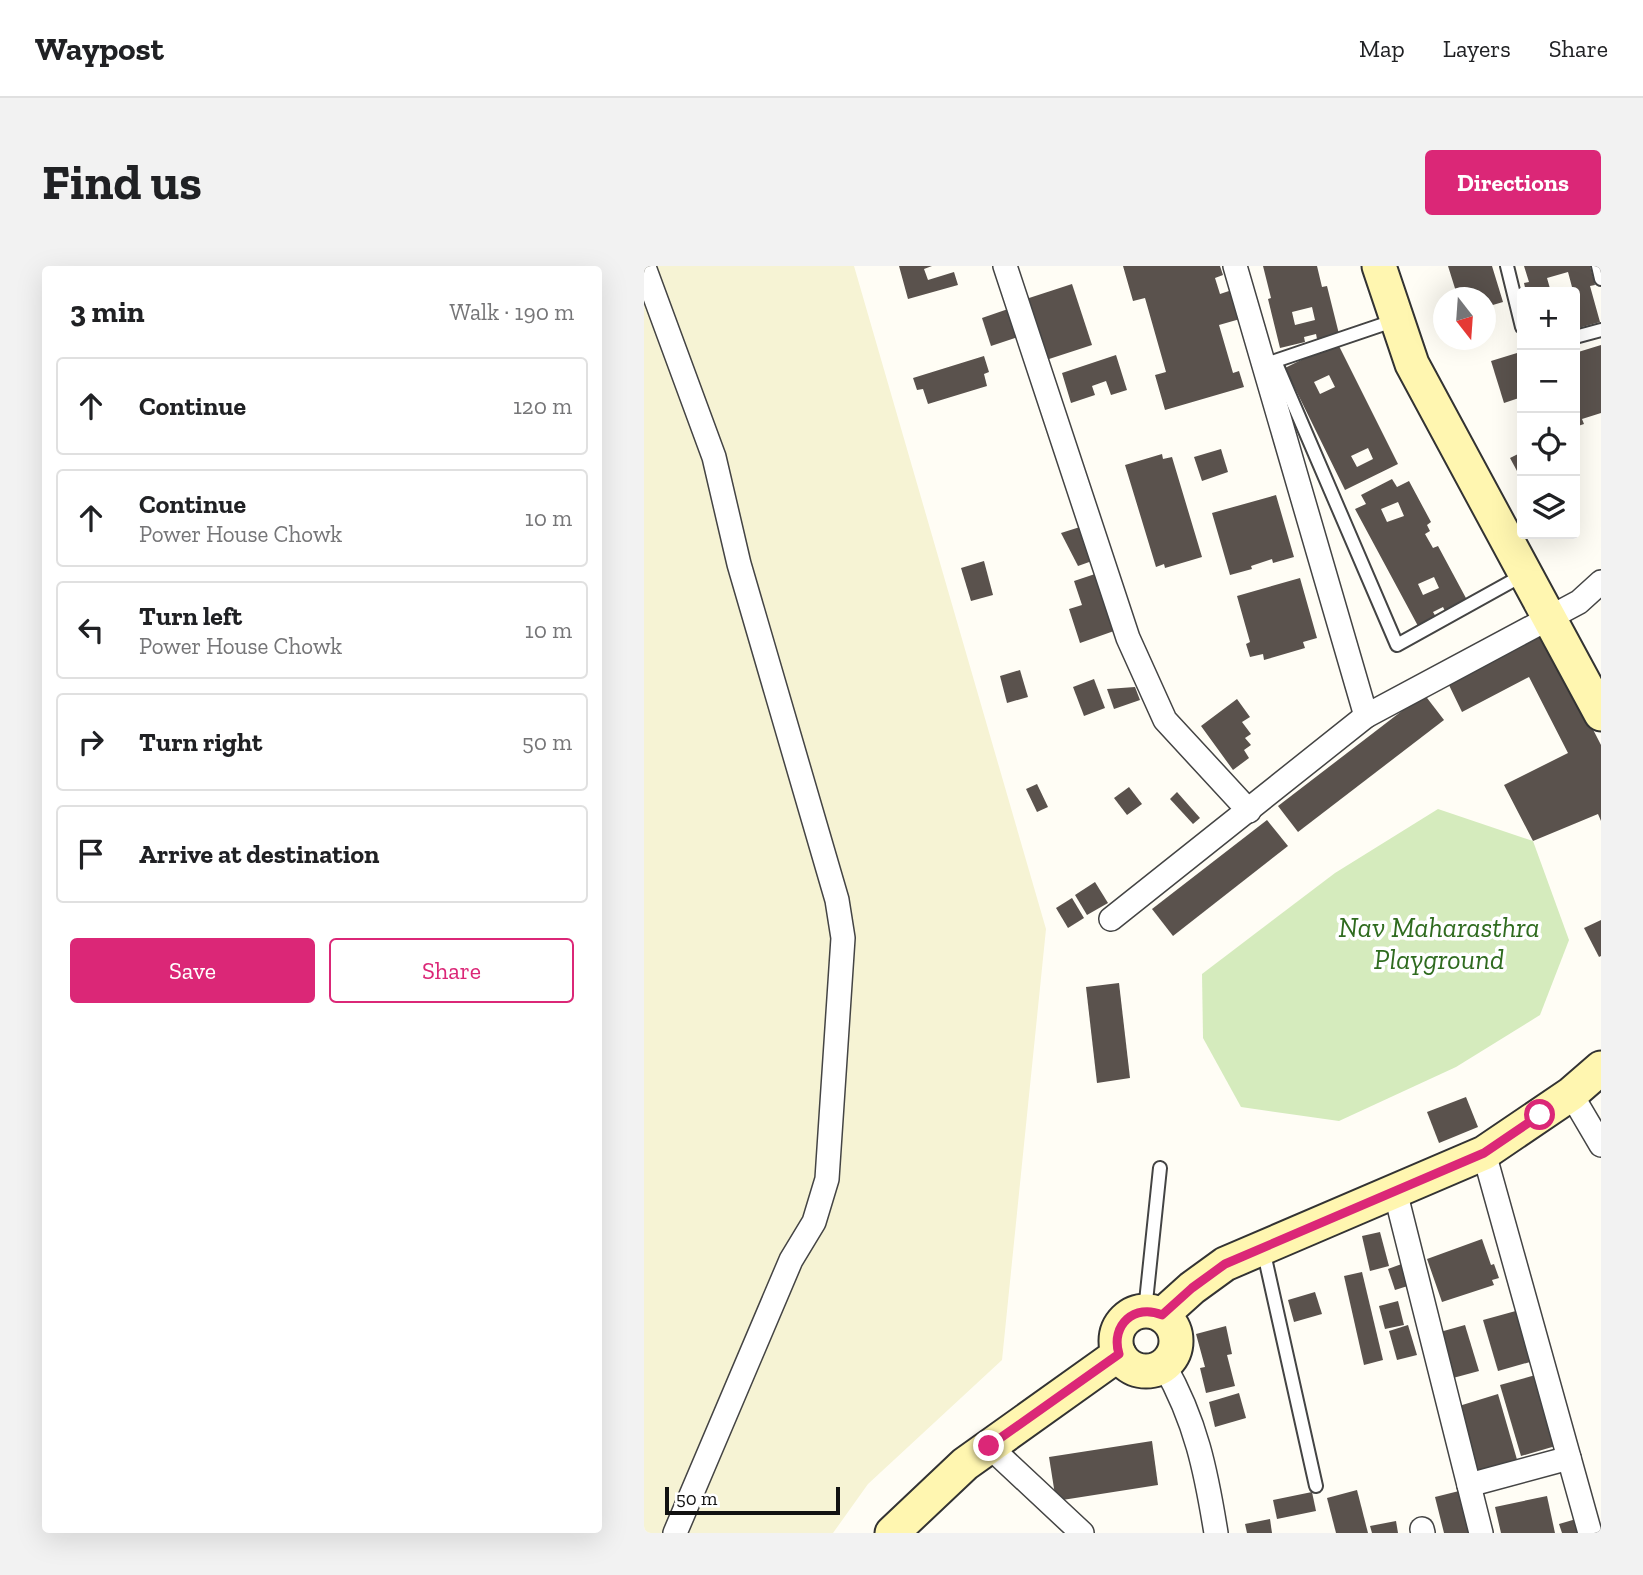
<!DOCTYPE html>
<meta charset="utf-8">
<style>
:root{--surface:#fff;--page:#f2f2f2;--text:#202124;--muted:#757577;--line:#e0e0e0;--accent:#db2777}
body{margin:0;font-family:"Zilla Slab",serif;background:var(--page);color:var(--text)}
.controls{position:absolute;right:21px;top:21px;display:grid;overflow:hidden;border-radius:7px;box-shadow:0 7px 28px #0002}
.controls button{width:63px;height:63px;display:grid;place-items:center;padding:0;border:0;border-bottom:2px solid var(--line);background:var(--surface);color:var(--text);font:35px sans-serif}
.compass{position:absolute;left:789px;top:21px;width:63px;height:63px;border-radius:50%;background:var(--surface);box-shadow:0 7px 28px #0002;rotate:163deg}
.scale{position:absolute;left:21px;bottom:18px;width:175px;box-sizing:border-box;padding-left:7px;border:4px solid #111;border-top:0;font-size:19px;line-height:24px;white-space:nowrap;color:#111;-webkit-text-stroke:5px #fff;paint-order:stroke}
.stop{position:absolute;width:21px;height:21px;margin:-16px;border:5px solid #db2777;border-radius:50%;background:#fff}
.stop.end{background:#db2777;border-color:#fff;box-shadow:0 2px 7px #0008}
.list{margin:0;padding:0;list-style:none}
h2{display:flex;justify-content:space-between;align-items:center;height:91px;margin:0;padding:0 28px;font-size:30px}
h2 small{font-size:23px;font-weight:400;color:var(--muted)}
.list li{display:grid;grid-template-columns:46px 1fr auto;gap:21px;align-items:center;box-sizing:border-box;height:98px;margin:0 14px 14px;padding:0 14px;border:2px solid var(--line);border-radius:7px}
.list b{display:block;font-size:26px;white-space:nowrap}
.list p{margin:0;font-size:23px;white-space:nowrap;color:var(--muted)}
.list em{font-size:23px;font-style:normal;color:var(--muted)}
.actions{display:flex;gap:14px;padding:21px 28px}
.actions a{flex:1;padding:16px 0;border:2px solid var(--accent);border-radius:7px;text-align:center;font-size:24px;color:var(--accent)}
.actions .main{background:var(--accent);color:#fff}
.icon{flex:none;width:38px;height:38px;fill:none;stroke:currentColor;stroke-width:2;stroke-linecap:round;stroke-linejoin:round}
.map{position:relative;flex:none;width:957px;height:1267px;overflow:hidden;border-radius:7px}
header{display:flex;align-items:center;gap:42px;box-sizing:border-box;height:98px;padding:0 35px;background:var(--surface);border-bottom:2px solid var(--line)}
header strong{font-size:33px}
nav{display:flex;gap:38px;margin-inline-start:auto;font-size:24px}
.intro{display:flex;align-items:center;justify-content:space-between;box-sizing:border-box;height:168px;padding:0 42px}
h1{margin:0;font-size:49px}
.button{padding:18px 32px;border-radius:7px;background:var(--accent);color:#fff;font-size:24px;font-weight:700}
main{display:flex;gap:42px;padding:0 42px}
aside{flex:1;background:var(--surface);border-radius:7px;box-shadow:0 7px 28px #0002}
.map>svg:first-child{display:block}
</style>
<header>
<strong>Waypost</strong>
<nav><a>Map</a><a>Layers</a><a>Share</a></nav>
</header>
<div class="intro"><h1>Find us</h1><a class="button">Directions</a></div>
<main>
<aside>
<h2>3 min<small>Walk · 190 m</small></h2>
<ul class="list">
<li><svg class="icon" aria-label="ahead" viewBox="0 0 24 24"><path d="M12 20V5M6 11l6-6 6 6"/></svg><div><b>Continue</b></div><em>120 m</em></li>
<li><svg class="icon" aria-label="ahead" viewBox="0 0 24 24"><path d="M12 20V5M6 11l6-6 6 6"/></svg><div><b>Continue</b><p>Power House Chowk</p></div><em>10 m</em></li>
<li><svg class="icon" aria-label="left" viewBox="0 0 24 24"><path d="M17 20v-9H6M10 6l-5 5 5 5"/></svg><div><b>Turn left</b><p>Power House Chowk</p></div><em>10 m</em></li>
<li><svg class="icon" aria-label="right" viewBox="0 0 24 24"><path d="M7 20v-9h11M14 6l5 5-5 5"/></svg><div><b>Turn right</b></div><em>50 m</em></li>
<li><svg class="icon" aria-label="arrive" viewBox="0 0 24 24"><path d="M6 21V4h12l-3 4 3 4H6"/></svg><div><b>Arrive at destination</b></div></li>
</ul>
<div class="actions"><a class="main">Save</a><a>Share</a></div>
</aside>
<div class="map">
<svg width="957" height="1267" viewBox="0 0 957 1267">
<rect width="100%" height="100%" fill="#fffdf5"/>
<!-- farmland -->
<polygon fill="#f6f3d4" points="0,0 210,0 402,663 358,1094 224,1218 189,1267 0,1267"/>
<!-- green -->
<polygon fill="#d5ebbd" points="794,543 889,575 925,674 896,749 812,801 695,855 597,841 559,772 558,708 691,607"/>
<!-- building -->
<g fill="#5a524d" fill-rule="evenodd">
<polygon points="255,0 288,0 280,3 284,14 310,6 314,19 264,33"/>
<polygon points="479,0 576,0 579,9 571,12 576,28 588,24 596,53 575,59 589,107 595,105 600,121 521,144 511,109 522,106 501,32 489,35"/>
<path d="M619,0h54l5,21 5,-1 12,48 -22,5 -1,-5 -12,3 1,5 -25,6 -12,-49 3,-1zM668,41l3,13 -20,5 -3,-13z"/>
<polygon points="804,0 848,0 859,36 842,41 842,32 814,32"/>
<polygon points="880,0 946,0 951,19 946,20 956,56 931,63 931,26 912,25 928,21 924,6 903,12 907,26 882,26 880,17 885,16"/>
<polygon points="428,18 448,79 402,94 382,33"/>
<polygon points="364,43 374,71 347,80 338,52"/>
<path d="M693,76l61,122 -53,26 -60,-122zM685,109l6,12 -15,7 -6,-12zM724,182l5,11 -16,8 -6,-11z"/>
<polygon points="957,79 957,147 938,153 940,158 931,161 931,87"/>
<polygon points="873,87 878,104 878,131 860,137 847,95"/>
<polygon points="472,89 483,124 467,129 462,115 448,120 451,129 427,137 418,107"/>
<polygon points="340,90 345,106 340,108 343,120 284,138 279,123 273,124 269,112"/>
<polygon points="577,183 584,206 558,215 550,191"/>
<polygon points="878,186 878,203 873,205 866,192"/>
<polygon points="518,188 519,193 528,191 558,291 521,302 520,298 512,301 481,199"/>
<path d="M748,213l5,8 12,-6 22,41 -4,3 3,6 -5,3 8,14 5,-2 29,54 -22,11 -2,-4 -10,5 3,5 -18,9 -63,-117 11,-5 -5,-9zM754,236l6,14 -17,6 -6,-13zM790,311l5,11 -16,7 -5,-11z"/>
<polygon points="632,229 650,291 629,297 628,293 607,300 608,303 586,309 568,247"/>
<polygon points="436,261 448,295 434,300 417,267"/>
<polygon points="340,295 349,329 327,335 317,302"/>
<polygon points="451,308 470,365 436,377 425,343 438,339 430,315"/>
<polygon points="656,312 673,372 659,376 661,382 620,394 619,388 606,391 602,378 606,376 593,330"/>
<polygon points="899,366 957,479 957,555 954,548 889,575 860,519 924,487 885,411 818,446 803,415"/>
<polygon points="376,404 384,431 363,437 356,410"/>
<polygon points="450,413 461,442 440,450 429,421"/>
<polygon points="491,421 496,434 470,443 463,423"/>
<polygon points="780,428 800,454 654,566 634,540"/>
<polygon points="593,433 606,451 598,456 607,468 601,472 607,479 600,484 605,492 589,504 557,460"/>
<polygon points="393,518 404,541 393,546 382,523"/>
<polygon points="485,521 498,538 483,549 470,532"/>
<polygon points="533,526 556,552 549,558 526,533"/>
<polygon points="623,554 644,580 529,670 508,643"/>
<polygon points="451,616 464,637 443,649 431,629"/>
<polygon points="428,632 440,652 424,662 412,642"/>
<polygon points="957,654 957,690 955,691 940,662"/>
<polygon points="475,717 486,812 453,817 442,721"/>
<polygon points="822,831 834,861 795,877 783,846"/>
<polygon points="736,966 745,1000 726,1005 718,970"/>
<polygon points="838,973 847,999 850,998 855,1012 848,1014 850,1019 798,1036 783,993"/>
<polygon points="763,996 770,1018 751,1024 744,1003"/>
<polygon points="718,1006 739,1094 720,1099 700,1010"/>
<polygon points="671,1026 678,1048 650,1056 644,1034"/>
<polygon points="754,1035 760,1059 741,1063 735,1040"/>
<polygon points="879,1043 893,1094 854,1105 839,1054"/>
<polygon points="764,1059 773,1089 753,1094 745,1065"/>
<polygon points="821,1059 835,1105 809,1112 796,1066"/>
<polygon points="582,1060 588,1088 583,1089 591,1120 562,1127 556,1102 561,1101 552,1068"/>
<polygon points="895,1108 915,1179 877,1190 856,1119"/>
<polygon points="595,1127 602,1152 571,1161 565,1136"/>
<polygon points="854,1128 874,1197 835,1208 815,1140"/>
<polygon points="508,1175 514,1219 412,1235 405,1191"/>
<polygon points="713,1224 724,1267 692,1267 683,1232"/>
<polygon points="819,1224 830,1267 800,1267 791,1231"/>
<polygon points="668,1226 672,1245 633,1253 629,1234"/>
<polygon points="903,1230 911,1267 857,1267 851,1241"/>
<polygon points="939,1251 944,1267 918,1267 915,1258"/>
<polygon points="626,1253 628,1267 603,1267 601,1258"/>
<polygon points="752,1255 754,1267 728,1267 726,1260"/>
</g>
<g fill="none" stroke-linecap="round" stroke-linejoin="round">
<defs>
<g id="lane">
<polyline points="863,0 878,61"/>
<polyline points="954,0 957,13"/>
<polyline points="752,54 631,95 753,379 881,308"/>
<polyline points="931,71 957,64"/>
<polyline points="619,983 672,1220"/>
<polyline points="501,1045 516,902"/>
</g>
<g id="street">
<polyline points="361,0 484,372 521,454 605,545"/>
<polyline points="591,0 722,450"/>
<polyline points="0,1 70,191 95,298 193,634 199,672 183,913 170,956 147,994 31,1267"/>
<polyline points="467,653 722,450 935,336 957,316"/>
<polyline points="927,828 957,879"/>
<polyline points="840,887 946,1267"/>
<polyline points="751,925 837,1267"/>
<path d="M520,1099c32,56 42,106 52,168"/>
<polyline points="345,1180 438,1267"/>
<polyline points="825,1219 925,1192"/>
<polyline points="778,1263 779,1267"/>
</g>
<g id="secondary">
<polyline points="735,0 768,98 957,448"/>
<circle cx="502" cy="1075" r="30"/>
<polyline points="518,1049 548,1022 581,998 840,887 927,828 957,802"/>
<polyline points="248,1267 321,1198 475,1088"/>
</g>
</defs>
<!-- lane casing -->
<use href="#lane" stroke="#444" stroke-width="16"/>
<!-- street casing -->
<use href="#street" stroke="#444" stroke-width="26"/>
<!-- secondary casing -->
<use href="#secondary" stroke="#333" stroke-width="37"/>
<!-- lane -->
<use href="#lane" stroke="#fff" stroke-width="12"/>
<!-- street -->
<use href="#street" stroke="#fff" stroke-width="23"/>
<!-- secondary -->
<use href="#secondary" stroke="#fff6b0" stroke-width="33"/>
</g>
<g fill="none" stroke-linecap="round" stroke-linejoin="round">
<!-- route -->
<path stroke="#db2777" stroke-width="9" d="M345,1180l130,-92c-9,-29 16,-51 43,-39l30,-27 33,-24 259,-111 56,-38"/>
</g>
<g text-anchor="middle" stroke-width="7" stroke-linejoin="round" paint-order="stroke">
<!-- park labels -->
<g font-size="28" font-style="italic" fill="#2f6b1f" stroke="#fff">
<text x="795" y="671">Nav Maharasthra<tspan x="795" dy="32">Playground</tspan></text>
</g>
</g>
</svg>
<div class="controls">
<button>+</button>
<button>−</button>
<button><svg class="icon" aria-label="locate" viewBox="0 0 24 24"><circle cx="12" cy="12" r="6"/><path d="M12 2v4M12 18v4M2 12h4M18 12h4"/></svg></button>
<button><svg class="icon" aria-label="layers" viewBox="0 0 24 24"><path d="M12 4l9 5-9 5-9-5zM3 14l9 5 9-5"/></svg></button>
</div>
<svg class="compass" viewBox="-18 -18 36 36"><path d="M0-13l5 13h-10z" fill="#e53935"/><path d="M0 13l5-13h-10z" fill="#757577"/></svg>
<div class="scale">50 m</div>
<div class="stop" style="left:896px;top:849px"></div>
<div class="stop end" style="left:345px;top:1180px"></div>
</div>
</main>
